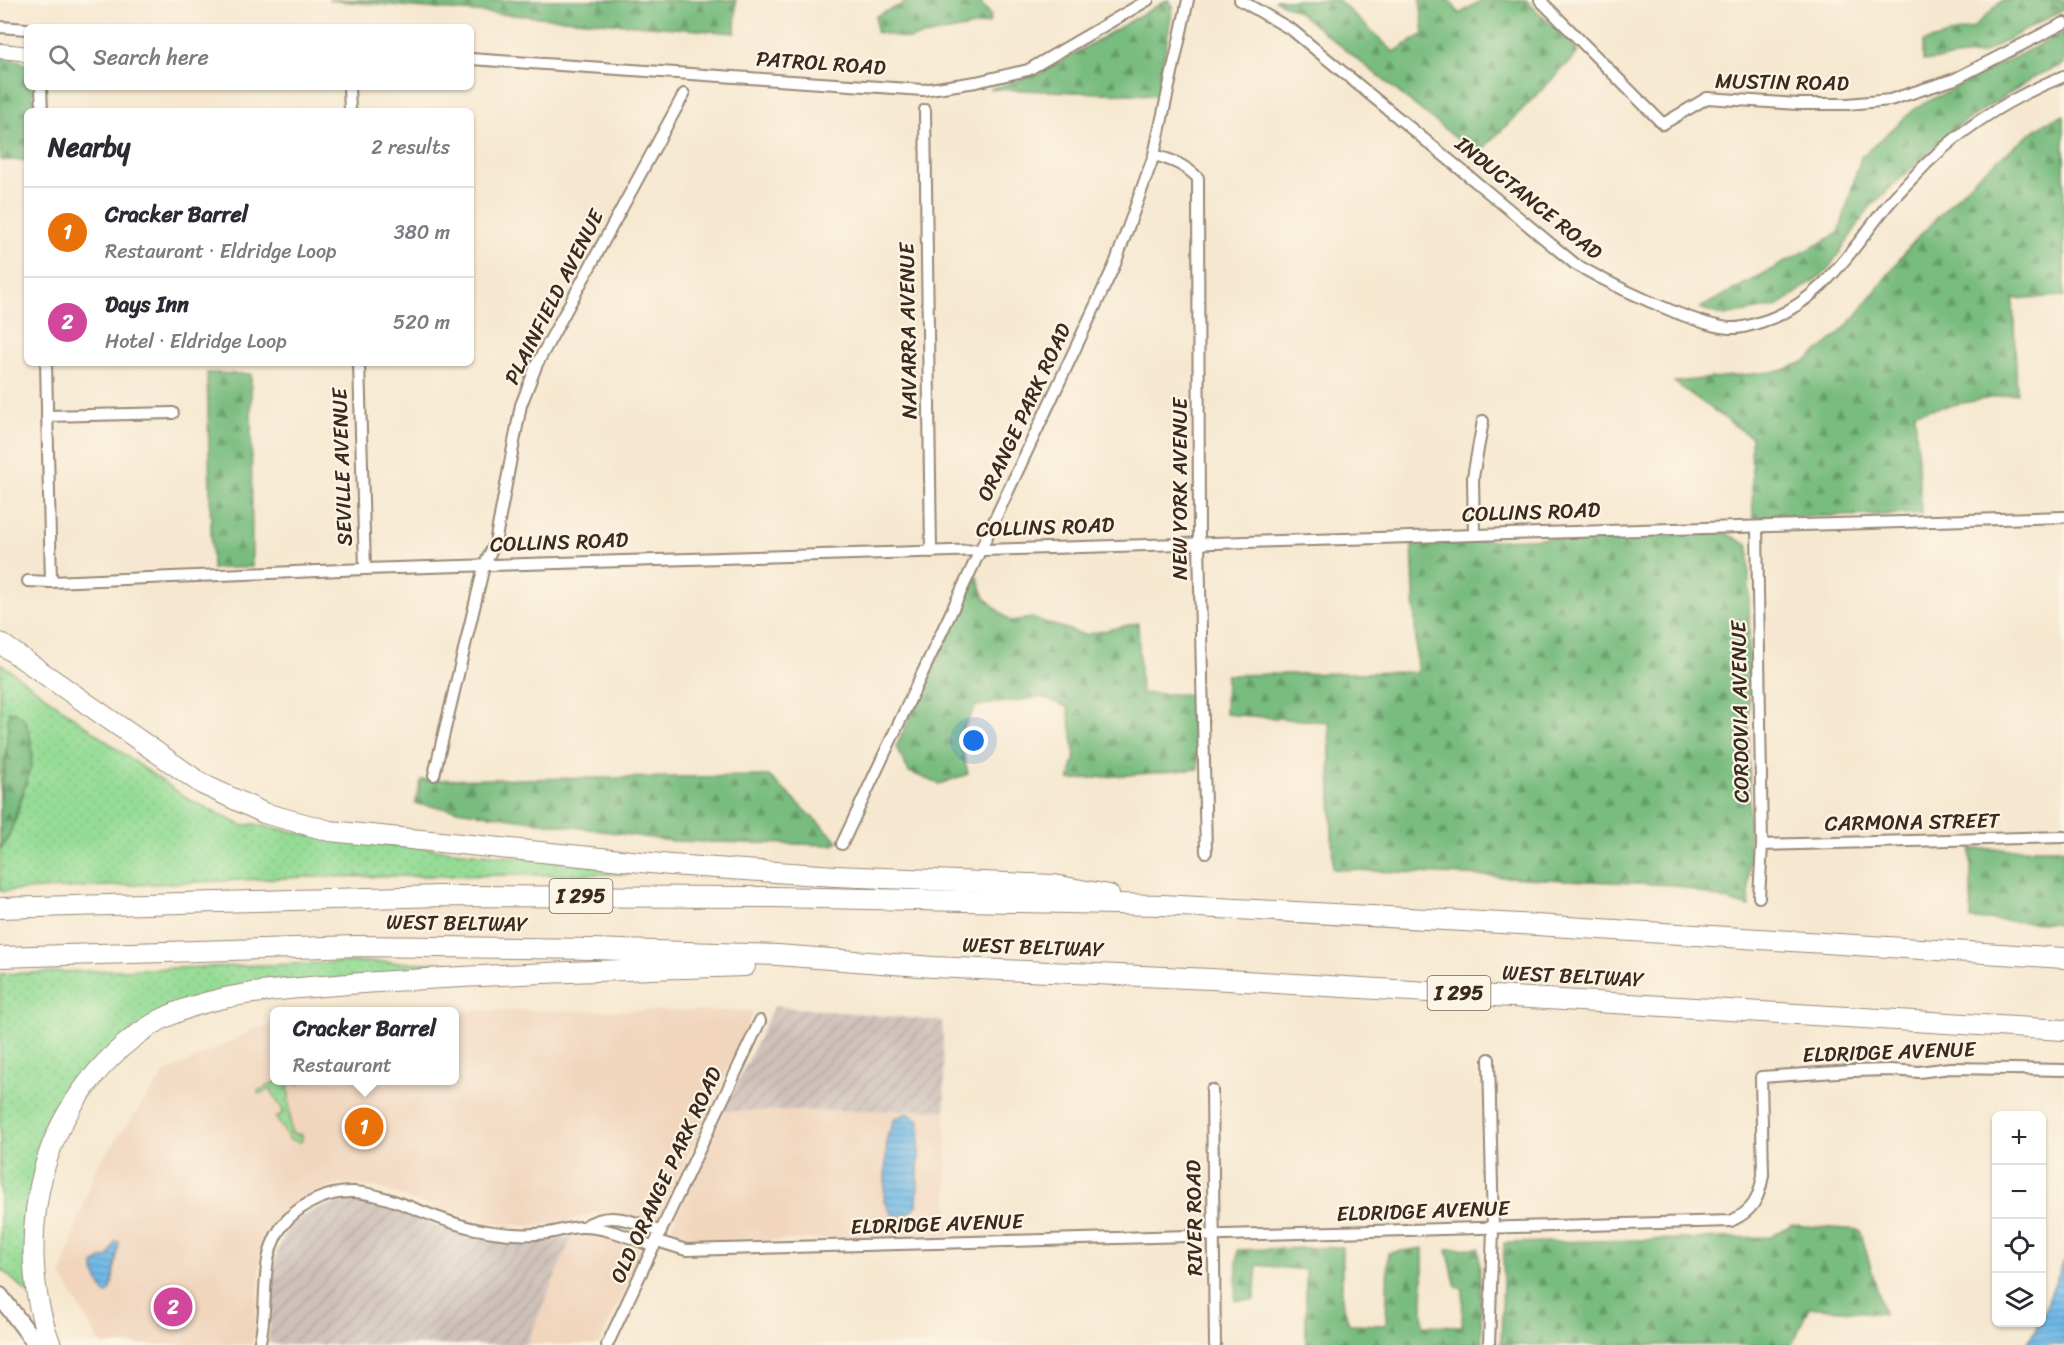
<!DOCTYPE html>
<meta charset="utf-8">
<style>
:root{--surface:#fff;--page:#f7f7f7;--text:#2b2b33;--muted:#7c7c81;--line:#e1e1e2;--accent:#111827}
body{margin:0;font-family:Sriracha,sans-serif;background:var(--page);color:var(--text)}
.controls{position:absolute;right:18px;bottom:18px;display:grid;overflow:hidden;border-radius:9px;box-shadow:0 2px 4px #0004}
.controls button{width:54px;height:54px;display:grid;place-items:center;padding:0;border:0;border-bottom:2px solid var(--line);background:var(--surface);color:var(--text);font:30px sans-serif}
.you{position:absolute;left:974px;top:741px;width:21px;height:21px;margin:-15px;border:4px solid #fff;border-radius:50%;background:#1a73e8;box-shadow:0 0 0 9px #1a73e833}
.badge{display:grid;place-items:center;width:39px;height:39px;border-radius:50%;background:var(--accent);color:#fff;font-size:20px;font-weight:700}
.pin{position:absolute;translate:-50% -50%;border:3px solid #fff;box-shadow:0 2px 6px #0006}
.popup{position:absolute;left:270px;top:1007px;width:189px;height:78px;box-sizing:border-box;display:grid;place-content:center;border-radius:9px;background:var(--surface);filter:drop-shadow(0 2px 4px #0005);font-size:20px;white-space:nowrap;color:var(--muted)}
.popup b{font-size:22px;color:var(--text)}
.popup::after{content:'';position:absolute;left:50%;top:100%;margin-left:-12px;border:12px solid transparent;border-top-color:var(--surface)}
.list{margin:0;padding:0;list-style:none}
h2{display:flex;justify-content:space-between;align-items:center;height:78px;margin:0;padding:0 24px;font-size:26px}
h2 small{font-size:20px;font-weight:400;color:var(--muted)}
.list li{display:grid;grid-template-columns:39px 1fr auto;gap:18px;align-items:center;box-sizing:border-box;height:90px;padding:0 24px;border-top:2px solid var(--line)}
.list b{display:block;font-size:22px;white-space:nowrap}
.list p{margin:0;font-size:20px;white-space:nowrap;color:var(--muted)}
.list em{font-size:20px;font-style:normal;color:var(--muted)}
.icon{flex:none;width:33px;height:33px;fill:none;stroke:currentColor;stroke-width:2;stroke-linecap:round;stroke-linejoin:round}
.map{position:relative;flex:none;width:2064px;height:1345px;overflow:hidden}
.search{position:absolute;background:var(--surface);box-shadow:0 2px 4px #0004;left:24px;top:24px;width:450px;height:66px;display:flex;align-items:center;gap:15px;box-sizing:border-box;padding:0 21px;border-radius:9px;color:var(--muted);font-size:22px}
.panel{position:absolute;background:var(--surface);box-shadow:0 2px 4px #0004;left:24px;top:108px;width:450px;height:258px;border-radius:9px}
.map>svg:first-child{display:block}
</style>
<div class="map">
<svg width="2064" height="1345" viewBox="0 0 2064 1345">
<defs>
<pattern id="industrial-furrows" width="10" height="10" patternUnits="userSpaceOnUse" patternTransform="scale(1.5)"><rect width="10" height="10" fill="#cec1ba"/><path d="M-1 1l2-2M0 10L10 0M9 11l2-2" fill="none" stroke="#b2a69f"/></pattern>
<pattern id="grass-dots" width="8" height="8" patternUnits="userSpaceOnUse" patternTransform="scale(1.5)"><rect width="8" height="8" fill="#95dc96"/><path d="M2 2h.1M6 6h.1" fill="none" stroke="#81bd81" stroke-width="1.8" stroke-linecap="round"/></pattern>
<pattern id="forest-firs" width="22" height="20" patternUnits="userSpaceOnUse" patternTransform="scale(1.5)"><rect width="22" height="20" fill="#78bc7f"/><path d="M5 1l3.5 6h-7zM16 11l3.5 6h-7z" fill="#649967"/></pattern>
<pattern id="water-rules" width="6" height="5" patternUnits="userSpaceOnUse" patternTransform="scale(1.5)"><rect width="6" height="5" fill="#6eb8e7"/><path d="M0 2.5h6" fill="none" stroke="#5c96bb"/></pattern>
</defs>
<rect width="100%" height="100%" fill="#fcf5e5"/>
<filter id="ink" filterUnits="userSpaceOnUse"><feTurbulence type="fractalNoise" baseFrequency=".0167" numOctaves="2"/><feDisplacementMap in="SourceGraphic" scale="12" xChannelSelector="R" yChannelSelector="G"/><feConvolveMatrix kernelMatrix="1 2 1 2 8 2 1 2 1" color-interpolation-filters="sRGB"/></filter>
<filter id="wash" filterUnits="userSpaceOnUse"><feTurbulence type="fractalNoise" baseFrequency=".008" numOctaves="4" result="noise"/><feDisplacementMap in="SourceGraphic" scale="24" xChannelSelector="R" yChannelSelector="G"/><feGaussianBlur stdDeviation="1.35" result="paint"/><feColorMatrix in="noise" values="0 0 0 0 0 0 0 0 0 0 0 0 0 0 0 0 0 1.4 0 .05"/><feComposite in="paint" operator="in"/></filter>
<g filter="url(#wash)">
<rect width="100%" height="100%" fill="#f6e8d0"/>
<!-- built -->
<g fill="#f1d5bd">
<polygon points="478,1010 754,1011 658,1219 644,1221 619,1212 596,1213 559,1223 530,1226 484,1223 437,1209 379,1188 347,1184 334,1186 303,1197 278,1218 261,1254 254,1336 251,1345 101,1345 61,1275 95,1169 164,1074 256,1028 274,1026 274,1080 454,1080 454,1012 442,1011"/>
<polygon points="945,1110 949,1236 683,1243 674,1236 672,1225 724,1111"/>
<polygon points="588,1234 620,1238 632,1242 640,1249 640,1257 599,1345 526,1345 572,1237"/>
</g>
<!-- industrial -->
<g fill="url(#industrial-furrows)">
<polygon points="774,1006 942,1021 945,1110 724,1111"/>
<polygon points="355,1199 373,1203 454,1232 513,1242 545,1241 572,1237 526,1345 279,1345 268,1342 275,1259 284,1235 296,1220 316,1209"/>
</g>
<!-- grass -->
<g fill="url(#grass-dots)" stroke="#68835a" stroke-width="1.5">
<polygon points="0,663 128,757 188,799 243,826 254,824 325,838 629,869 629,874 306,877 0,891 0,849 7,840 15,821 24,792 7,738 0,802"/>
<polygon points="357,962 448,963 448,972 169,1009 58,1121 30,1295 0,1268 0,974"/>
<polygon points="278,1081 301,1081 300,1083 288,1083 291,1133 302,1135 302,1141 299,1142 290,1140 276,1118 284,1112 270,1089 260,1094 258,1093 258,1091"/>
</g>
<!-- forest -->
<g fill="url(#forest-firs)" stroke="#5a734e" stroke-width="1.5">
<polygon points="328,0 736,0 735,33"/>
<polygon points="912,0 978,0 991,15 989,23 908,39 876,32 876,16"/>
<polygon points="1167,0 1169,0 1173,7 1157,95 990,89 1039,74"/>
<polygon points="1275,0 1338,0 1394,52 1424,34 1420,0 1450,0 1459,14 1482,0 1526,0 1579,52 1477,155 1297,11"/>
<polygon points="2003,0 2064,0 2064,9 1981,54 1923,61 1923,42 1973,28"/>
<polygon points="2064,32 2064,64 2034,77 1954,129 1869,208 1827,271 1778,306 1724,316 1700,308 1839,233 1861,157 1917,107"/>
<path d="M0,57c7,1 24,2 27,10 2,5 0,15 0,20h6l1,24h-7v49h-27z"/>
<polygon points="2064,115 2064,296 2013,299 2017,393 1915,412 1921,514 1753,518 1751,437 1674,382 1781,371 1806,361 1836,337 1857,315 1909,247 1975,178 2035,130 2047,122"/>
<polygon points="207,373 251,374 252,567 212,569"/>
<polygon points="1724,532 1749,546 1749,907 1675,885 1333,869 1329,722 1225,714 1226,675 1417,672 1412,543"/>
<polygon points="977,576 985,598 1010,621 1032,618 1085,635 1138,623 1141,693 1197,695 1198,769 1069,780 1075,756 1068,707 1042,697 976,706 959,736 968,774 939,784 909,772 896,747"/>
<path d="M9,711c13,3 17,8 20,22 9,31 -4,49 -12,77 -4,14 -7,28 -17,39v-47l5,-36z"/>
<polygon points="769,776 838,841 833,845 672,841 415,804 421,780"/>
<polygon points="1971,849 2064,849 2064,924 1971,919"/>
<polygon points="1791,1225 1860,1230 1884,1314 1809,1307 1792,1345 1501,1345 1504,1243 1771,1237"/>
<polygon points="1342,1247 1342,1301 1349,1324 1386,1325 1388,1253 1423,1248 1423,1325 1462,1326 1463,1289 1456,1287 1447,1249 1479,1248 1482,1345 1306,1345 1306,1270 1257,1265 1254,1300 1235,1300 1238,1250"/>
</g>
<!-- water -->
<g fill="url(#water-rules)" stroke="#547182" stroke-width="1.5">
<path d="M908,1113l12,8 -3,84c-7,10 -13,12 -25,10l-8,-14 3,-63 8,-20z"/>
<polygon points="115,1242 119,1242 111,1290 107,1294 104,1293 94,1271 94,1264 99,1260 109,1257"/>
<polygon points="2064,1260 2064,1345 2026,1345 2039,1323 2042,1322 2042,1317"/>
</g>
</g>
<g filter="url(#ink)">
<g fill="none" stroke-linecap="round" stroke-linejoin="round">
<defs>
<g id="minor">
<path d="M1240,0l52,30 283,234c33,19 67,35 102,49 17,6 35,14 53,15 11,1 21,-3 31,-6 58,-17 89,-70 125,-115 12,-15 27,-29 40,-43 39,-38 88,-68 138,-88"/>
<polyline points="1540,0 1663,124 1707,98 1798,104 1848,104 1890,100 1955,79 2064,23"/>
<polyline points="0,27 27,29"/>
<polyline points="471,59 923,90 976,82 1028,70 1148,0"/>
<polyline points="41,87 42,111"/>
<polyline points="349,87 350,111"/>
<polyline points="925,110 931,552"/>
<path d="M1154,155c18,5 31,10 44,23l1,365 7,309"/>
<polyline points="46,363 51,582"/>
<polyline points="359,363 365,569"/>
<polyline points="47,416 173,413"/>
<polyline points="1757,527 1762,845 1759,897"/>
<polyline points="1474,535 1473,477 1483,421"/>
<polyline points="28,581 51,582 365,569 2064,517"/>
<polyline points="434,775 484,566 495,543 521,405 537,364 684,94"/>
<polyline points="842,844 1115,264 1154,155 1188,0"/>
<polyline points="1762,845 2064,837"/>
<polyline points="1489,1059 1493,1229 1489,1345"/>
<polyline points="1212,1090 1215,1345"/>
<path d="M584,1227c25,-18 51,-5 77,5"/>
<path d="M657,1241l29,9 1045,-29c22,-10 28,-22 32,-46l-2,-98 91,-6 38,-1 29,2 31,-4 114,2"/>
<path d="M259,1345c12,-42 -4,-92 29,-126 16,-17 43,-28 66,-27 38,2 83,30 122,37 24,5 48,7 72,4 12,-2 25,-7 36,-6 25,1 48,11 70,20"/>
<polyline points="607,1345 760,1021"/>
</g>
<polyline id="tertiary" points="0,51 21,53 27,55"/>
<polyline id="trunk" points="0,1296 37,1345"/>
<g id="motorway">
<polyline points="0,643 202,784 264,813 330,831 671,865 835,876 1054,885 1109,895"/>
<polyline points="0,908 442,896 772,897 1162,905 1520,924 2064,958"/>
<polyline points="0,957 357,946 592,949 778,955 933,967 1211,979 2064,1030"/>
<path d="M51,1345c-22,-54 -22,-120 -7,-176 17,-61 61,-118 116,-149 56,-30 141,-32 203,-37 128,-9 255,-13 382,-17"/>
</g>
</defs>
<!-- minor casing -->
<use href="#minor" stroke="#988977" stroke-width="14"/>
<!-- tertiary casing -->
<use href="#tertiary" stroke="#988977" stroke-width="16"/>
<!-- trunk casing -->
<use href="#trunk" stroke="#988977" stroke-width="20"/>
<!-- motorway casing -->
<use href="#motorway" stroke="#988977" stroke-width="22"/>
<!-- minor -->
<use href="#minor" stroke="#fff" stroke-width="10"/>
<!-- tertiary -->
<use href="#tertiary" stroke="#fff" stroke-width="14"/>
<!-- trunk -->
<use href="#trunk" stroke="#fff" stroke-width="16"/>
<!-- motorway -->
<use href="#motorway" stroke="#fff" stroke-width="20"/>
</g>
</g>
<g text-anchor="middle" stroke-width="4.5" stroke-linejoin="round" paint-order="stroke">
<!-- shield labels -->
<g fill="#fcf5e5" stroke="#75675a" stroke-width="1.5">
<rect x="549.5" y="879" width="63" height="34" rx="4.5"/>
<rect x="1427.5" y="976" width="63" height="34" rx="4.5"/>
</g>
<g font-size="20" font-weight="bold" fill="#3b2a1e">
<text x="581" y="903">I 295</text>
<text x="1459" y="1000">I 295</text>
</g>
<!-- street labels -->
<g font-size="21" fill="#3b2a1e" stroke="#fcf5e5">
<text transform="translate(821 63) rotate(4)" y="7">PATROL ROAD</text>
<text transform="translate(1782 82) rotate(1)" y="7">MUSTIN ROAD</text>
<text transform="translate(1529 198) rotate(39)" y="7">INDUCTANCE ROAD</text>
<text transform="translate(554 297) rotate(-63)" y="7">PLAINFIELD AVENUE</text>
<text transform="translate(908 331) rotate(-91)" y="7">NAVARRA AVENUE</text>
<text transform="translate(1024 412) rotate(-65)" y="7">ORANGE PARK ROAD</text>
<text transform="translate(342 467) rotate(-92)" y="7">SEVILLE AVENUE</text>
<text transform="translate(1180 489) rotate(-90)" y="7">NEW YORK AVENUE</text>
<text transform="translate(1531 512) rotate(-2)" y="7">COLLINS ROAD</text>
<text transform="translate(1045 527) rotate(-2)" y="7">COLLINS ROAD</text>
<text transform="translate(559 542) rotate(-2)" y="7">COLLINS ROAD</text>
<text transform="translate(1740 712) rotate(-91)" y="7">CORDOVIA AVENUE</text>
<text transform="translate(1912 822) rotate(-1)" y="7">CARMONA STREET</text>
<text transform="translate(457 923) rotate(1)" y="7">WEST BELTWAY</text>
<text transform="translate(1033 947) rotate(2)" y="7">WEST BELTWAY</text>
<text transform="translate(1573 976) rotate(3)" y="7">WEST BELTWAY</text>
<text transform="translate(1889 1052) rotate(-2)" y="7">ELDRIDGE AVENUE</text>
<text transform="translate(666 1175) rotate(-65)" y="7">OLD ORANGE PARK ROAD</text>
<text transform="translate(1423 1211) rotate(-2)" y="7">ELDRIDGE AVENUE</text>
<text transform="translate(1194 1218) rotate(-91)" y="7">RIVER ROAD</text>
<text transform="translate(937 1224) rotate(-2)" y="7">ELDRIDGE AVENUE</text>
</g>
</g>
</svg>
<div class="controls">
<button>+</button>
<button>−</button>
<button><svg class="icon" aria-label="locate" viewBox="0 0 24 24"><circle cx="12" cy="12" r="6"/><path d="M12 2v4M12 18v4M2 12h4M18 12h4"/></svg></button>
<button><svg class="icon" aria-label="layers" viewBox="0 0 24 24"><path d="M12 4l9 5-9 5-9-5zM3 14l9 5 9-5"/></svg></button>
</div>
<div class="you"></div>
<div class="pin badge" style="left:364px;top:1127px;background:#e8710a">1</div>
<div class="popup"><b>Cracker Barrel</b>Restaurant</div>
<div class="pin badge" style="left:173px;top:1307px;background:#d1479c">2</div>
<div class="search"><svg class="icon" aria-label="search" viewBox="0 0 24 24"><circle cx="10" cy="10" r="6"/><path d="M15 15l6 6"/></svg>Search here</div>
<section class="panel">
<h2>Nearby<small>2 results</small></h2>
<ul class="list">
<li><span class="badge" style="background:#e8710a">1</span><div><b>Cracker Barrel</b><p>Restaurant · Eldridge Loop</p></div><em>380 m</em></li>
<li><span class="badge" style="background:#d1479c">2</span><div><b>Days Inn</b><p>Hotel · Eldridge Loop</p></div><em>520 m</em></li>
</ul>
</section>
</div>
